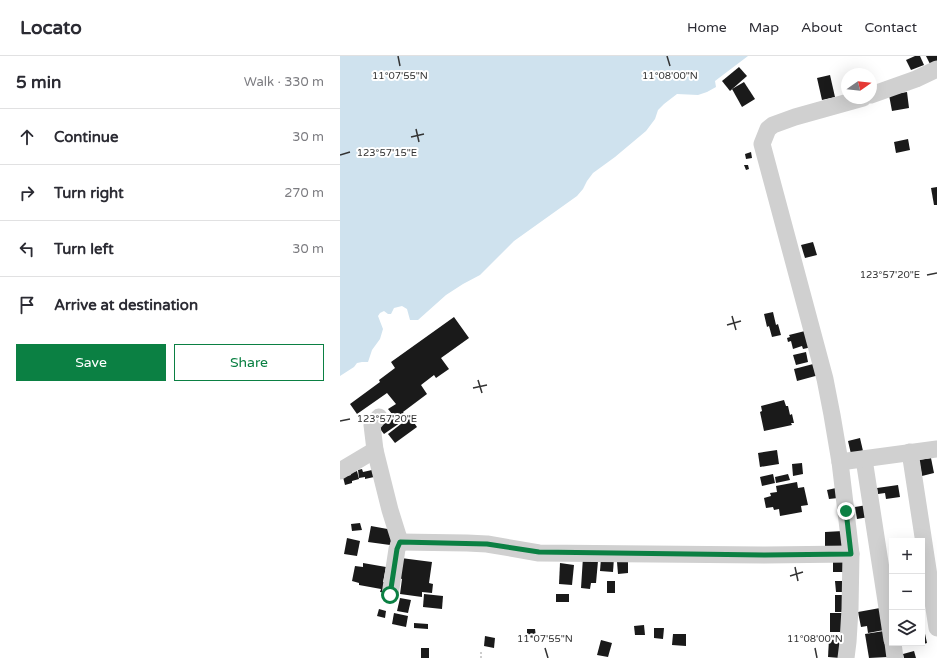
<!DOCTYPE html>
<meta charset="utf-8">
<style>
:root{--surface:#fff;--page:#f2f2f3;--text:#2b2b33;--muted:#7c7c81;--line:#e1e1e2;--accent:#0b8043}
body{margin:0;font-family:"Varela Round",sans-serif;background:var(--page);color:var(--text)}
.controls{position:absolute;right:12px;bottom:12px;display:grid;overflow:hidden;border-radius:0px;box-shadow:0 4px 16px #0002}
.controls button{width:36px;height:36px;display:grid;place-items:center;padding:0;border:0;border-bottom:1px solid var(--line);background:var(--surface);color:var(--text);font:20px sans-serif}
.compass{position:absolute;left:501px;top:12px;width:36px;height:36px;border-radius:50%;background:var(--surface);box-shadow:0 4px 16px #0002;rotate:76deg}
.stop{position:absolute;width:12px;height:12px;margin:-9px;border:3px solid #0b8043;border-radius:50%;background:#fff}
.stop.end{background:#0b8043;border-color:#fff;box-shadow:0 1px 4px #0008}
.list{margin:0;padding:0;list-style:none}
h2{display:flex;justify-content:space-between;align-items:center;height:52px;margin:0;padding:0 16px;font-size:17px}
h2 small{font-size:13px;font-weight:400;color:var(--muted)}
.list li{display:grid;grid-template-columns:26px 1fr auto;gap:12px;align-items:center;box-sizing:border-box;height:56px;padding:0 16px;border-top:1px solid var(--line)}
.list b{display:block;font-size:15px;white-space:nowrap}
.list em{font-size:13px;font-style:normal;color:var(--muted)}
.actions{display:flex;gap:8px;padding:12px 16px}
.actions a{flex:1;padding:9px 0;border:1px solid var(--accent);border-radius:0px;text-align:center;font-size:14px;color:var(--accent)}
.actions .main{background:var(--accent);color:#fff}
.icon{flex:none;width:22px;height:22px;fill:none;stroke:currentColor;stroke-width:2;stroke-linecap:round;stroke-linejoin:round}
.map{position:relative;flex:none;width:597px;height:602px;overflow:hidden}
header{display:flex;align-items:center;gap:24px;box-sizing:border-box;height:56px;padding:0 20px;background:var(--surface);border-bottom:1px solid var(--line)}
header strong{font-size:19px}
nav{display:flex;gap:22px;margin-inline-start:auto;font-size:14px}
main{display:flex}
aside{flex:1;background:var(--surface)}
.map>svg:first-child{display:block}
</style>
<header>
<strong>Locato</strong>
<nav><a>Home</a><a>Map</a><a>About</a><a>Contact</a></nav>
</header>
<main>
<aside>
<h2>5 min<small>Walk · 330 m</small></h2>
<ul class="list">
<li><svg class="icon" aria-label="ahead" viewBox="0 0 24 24"><path d="M12 20V5M6 11l6-6 6 6"/></svg><div><b>Continue</b></div><em>30 m</em></li>
<li><svg class="icon" aria-label="right" viewBox="0 0 24 24"><path d="M7 20v-9h11M14 6l5 5-5 5"/></svg><div><b>Turn right</b></div><em>270 m</em></li>
<li><svg class="icon" aria-label="left" viewBox="0 0 24 24"><path d="M17 20v-9H6M10 6l-5 5 5 5"/></svg><div><b>Turn left</b></div><em>30 m</em></li>
<li><svg class="icon" aria-label="arrive" viewBox="0 0 24 24"><path d="M6 21V4h12l-3 4 3 4H6"/></svg><div><b>Arrive at destination</b></div></li>
</ul>
<div class="actions"><a class="main">Save</a><a>Share</a></div>
</aside>
<div class="map">
<svg width="597" height="602" viewBox="0 0 597 602">
<rect width="100%" height="100%" fill="#fff"/>
<!-- water -->
<polygon fill="#cfe2ee" points="0,0 408,0 375,25 376,31 367,36 358,39 337,38 324,48 318,54 315,63 306,75 275,101 253,117 247,125 243,133 237,140 174,185 140,219 123,228 106,239 78,264 70,264 67,253 62,250 54,252 51,258 48,258 44,255 40,257 38,260 43,273 40,283 32,294 28,306 22,306 17,307 14,311 0,320"/>
<!-- building -->
<g fill="#1a1a1a">
<polygon points="575,0 580,0 584,9 571,14 566,4"/>
<polygon points="586,0 597,0 597,5 590,8"/>
<polygon points="399,11 407,20 390,35 382,25"/>
<polygon points="490,19 495,41 482,44 477,22"/>
<polygon points="404,26 415,43 402,51 392,33"/>
<polygon points="567,36 569,52 552,55 549,39"/>
<polygon points="568,83 570,94 556,97 554,86"/>
<polygon points="411,96 412,102 406,103 405,98"/>
<polygon points="404,109 408,109 409,113 406,114"/>
<polygon points="597,131 597,149 594,149 591,132"/>
<polygon points="473,186 477,199 465,202 461,189"/>
<polygon points="433,256 436,269 438,268 441,279 432,281 429,270 427,271 424,258"/>
<polygon points="114,261 129,282 101,302 109,313 96,322 94,319 81,329 87,338 63,356 67,362 44,378 37,369 52,358 48,353 56,348 47,337 17,358 10,348 40,326 39,324 55,312 51,306"/>
<polygon points="465,275 472,291 463,293 462,290 453,293 451,285 448,286 447,282 450,281 449,279"/>
<polygon points="466,296 468,306 456,309 453,299"/>
<polygon points="477,307 479,319 457,325 454,313"/>
<polygon points="444,344 446,350 448,350 450,359 452,358 454,367 451,367 452,369 424,375 420,356 422,355 421,350"/>
<polygon points="70,361 77,371 55,387 48,378"/>
<polygon points="520,382 523,395 511,398 508,385"/>
<polygon points="437,394 439,408 420,411 418,397"/>
<polygon points="591,402 594,417 582,420 579,404"/>
<polygon points="462,407 463,418 453,420 452,408"/>
<polygon points="22,413 23,416 32,414 34,421 25,423 25,421 19,422 18,414"/>
<polygon points="17,415 19,423 12,425 12,427 5,429 3,421 11,419 10,417"/>
<polygon points="433,418 435,427 422,430 420,421"/>
<polygon points="448,418 450,424 436,427 435,421"/>
<polygon points="457,426 458,432 464,431 468,449 461,450 462,456 440,460 439,453 434,454 433,451 426,452 424,442 431,440 430,437 437,436 436,430"/>
<polygon points="558,429 560,441 546,443 545,437 538,438 537,432"/>
<polygon points="496,432 498,442 489,443 487,434"/>
<polygon points="527,449 529,461 517,463 515,451"/>
<polygon points="20,467 22,474 12,475 11,468"/>
<polygon points="31,470 53,474 50,489 28,486"/>
<polygon points="503,475 503,495 485,495 485,476"/>
<polygon points="7,482 20,485 17,500 4,498"/>
<polygon points="243,501 258,505 256,527 251,527 250,533 241,532"/>
<polygon points="61,502 92,506 89,527 93,528 92,537 82,536 82,541 60,538 62,523 59,522"/>
<polygon points="261,502 274,502 273,516 260,515"/>
<polygon points="493,504 505,504 504,516 493,516"/>
<polygon points="277,506 288,506 288,517 278,518"/>
<polygon points="23,507 46,511 43,526 50,527 48,537 40,536 41,533 19,529 19,527 12,525 15,510 23,511"/>
<polygon points="220,507 234,509 232,529 219,528"/>
<rect x="267" y="525" width="8" height="12"/>
<polygon points="495,525 506,525 506,536 496,536"/>
<polygon points="84,538 103,540 102,553 83,551"/>
<rect x="216" y="538" width="13" height="8"/>
<polygon points="495,539 506,539 505,556 495,556"/>
<polygon points="60,542 71,544 68,557 57,555"/>
<polygon points="540,552 544,574 528,577 527,570 521,571 518,556"/>
<polygon points="39,553 46,555 45,562 37,560"/>
<polygon points="54,557 68,560 66,571 52,568"/>
<rect x="490" y="557" width="13" height="19"/>
<polygon points="74,567 88,568 88,573 74,572"/>
<polygon points="304,569 305,579 295,579 294,570"/>
<polygon points="314,572 324,572 323,583 314,582"/>
<polygon points="187,573 195,573 196,581 187,581"/>
<polygon points="582,573 584,573 587,587 577,590 576,587 582,587"/>
<polygon points="544,575 548,601 529,602 525,578"/>
<polygon points="333,578 346,578 346,590 332,589"/>
<polygon points="145,580 155,582 154,592 144,590"/>
<polygon points="489,583 505,585 500,602 488,601"/>
<polygon points="261,584 272,587 268,601 257,599"/>
<rect x="81" y="592" width="8" height="10"/>
<polygon points="574,595 576,602 564,602 563,598"/>
</g>
<g fill="none" stroke-linecap="round" stroke-linejoin="round">
<!-- path -->
<polyline stroke="#cdcdcd" stroke-width="2" stroke-dasharray="2 2" stroke-linecap="butt" points="141,602 141,595"/>
<!-- minor -->
<g stroke="#d0d0d0" stroke-width="17">
<polyline points="531,39 576,23 597,13"/>
<polyline points="39,361 32,369 35,394 50,454 60,486 57,493 50,539"/>
<polyline points="570,396 597,572"/>
<polyline points="524,403 552,584"/>
<polyline points="500,406 597,393"/>
<polyline points="0,415 35,394"/>
<polyline points="60,486 127,487 147,488 199,497 425,499 511,498"/>
<polyline points="553,587 555,602"/>
<polyline points="506,602 508,586 510,553 511,498 500,406 492,359 485,323 422,88 428,73 433,69 455,61 523,42"/>
</g>
</g>
<g fill="none" stroke-linecap="round" stroke-linejoin="round">
<!-- route -->
<polyline stroke="#0b8043" stroke-width="5" points="50,539 57,493 60,486 147,488 199,496 425,499 511,498 506,455"/>
</g>
<!-- ticks -->
<path fill="none" stroke="#333" stroke-width="1.5" d="M58,0l2,10M327,0l3,10M76,73l3,13M71,81l13,-3M0,99l10,-3M587,219l10,-2M392,260l4,14M387,269l14,-4M138,324l4,13M133,332l14,-3M0,365l10,-2M455,511l3,14M450,520l13,-4M205,592l3,10M475,592l2,10"/>
<g font-size="10" text-anchor="middle" fill="#333" stroke="#fff" stroke-width="4" stroke-linejoin="round" paint-order="stroke">
<text x="60" y="23">11°07'55"N</text>
<text x="330" y="23">11°08'00"N</text>
<text x="47" y="100">123°57'15"E</text>
<text x="550" y="222">123°57'20"E</text>
<text x="47" y="366">123°57'20"E</text>
<text x="205" y="586">11°07'55"N</text>
<text x="475" y="586">11°08'00"N</text>
</g>
</svg>
<div class="controls">
<button>+</button>
<button>−</button>
<button><svg class="icon" aria-label="layers" viewBox="0 0 24 24"><path d="M12 4l9 5-9 5-9-5zM3 14l9 5 9-5"/></svg></button>
</div>
<svg class="compass" viewBox="-18 -18 36 36"><path d="M0-13l5 13h-10z" fill="#e53935"/><path d="M0 13l5-13h-10z" fill="#7c7c81"/></svg>
<div class="stop" style="left:50px;top:539px"></div>
<div class="stop end" style="left:506px;top:455px"></div>
</div>
</main>
